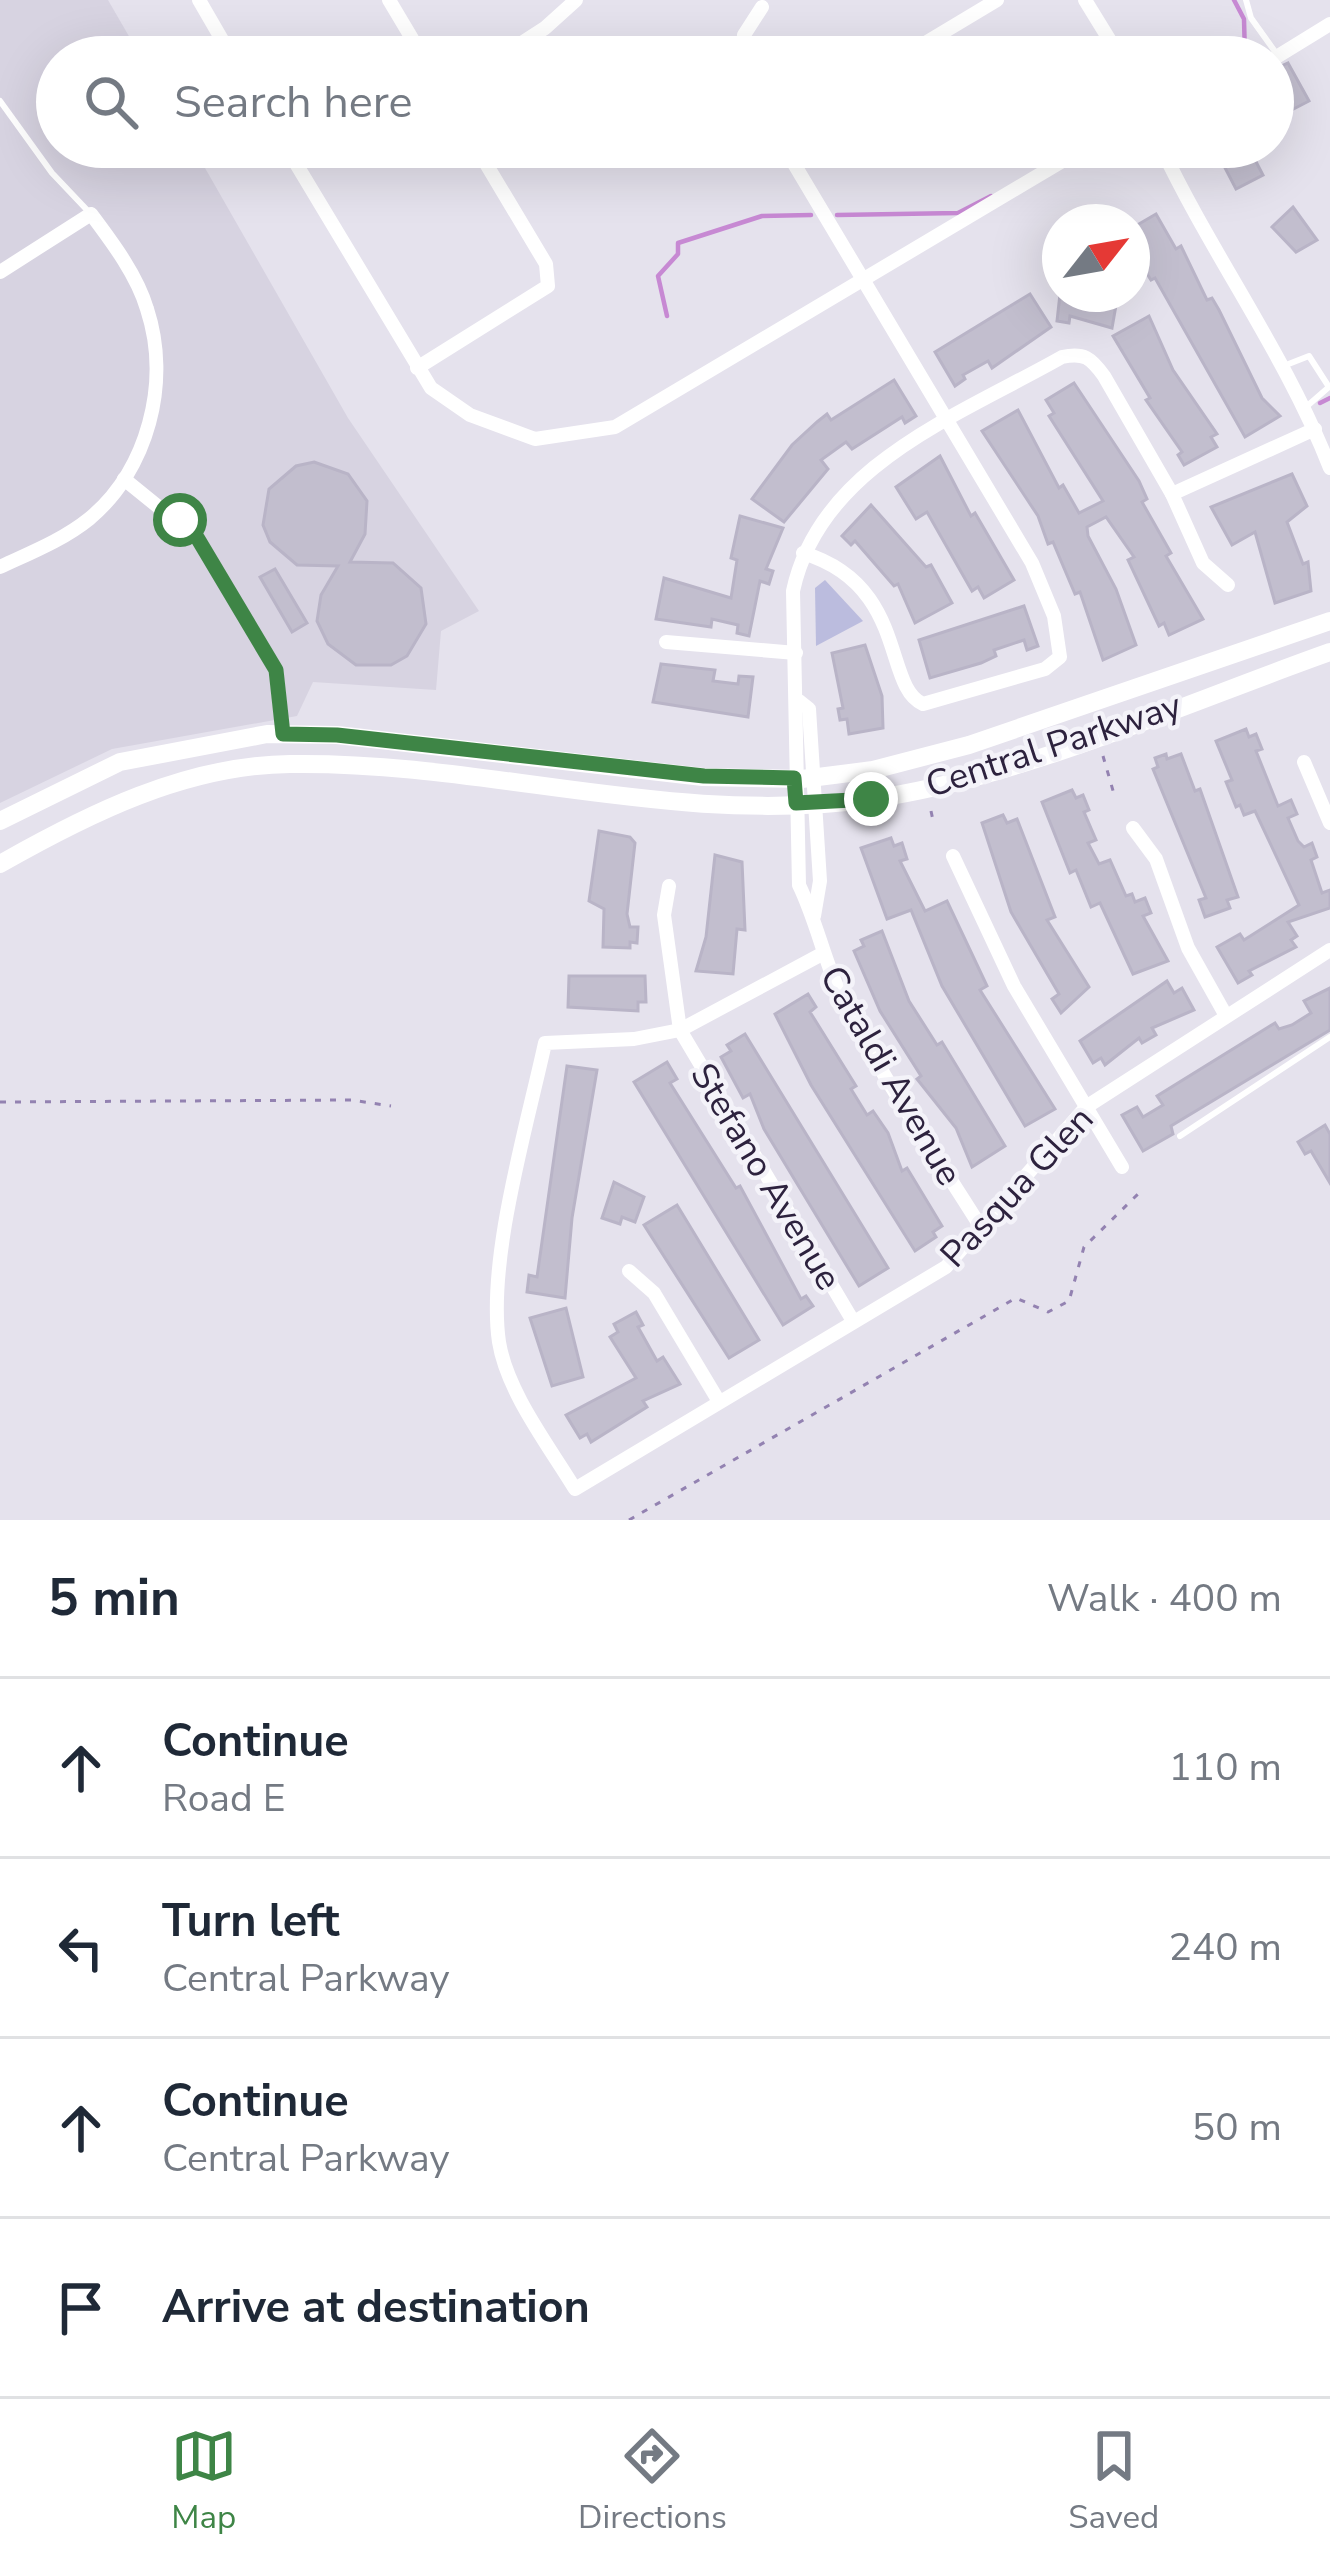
<!DOCTYPE html>
<meta charset="utf-8">
<style>
:root{--surface:#fff;--page:#f2f2f3;--text:#1f2937;--muted:#747a83;--line:#e0e1e3;--accent:#3e8546}
body{margin:0;font-family:"Nunito Sans",sans-serif;background:var(--page);color:var(--text)}
.compass{position:absolute;left:1042px;top:204px;width:108px;height:108px;border-radius:50%;background:var(--surface);box-shadow:0 12px 48px #0002;rotate:59deg}
.stop{position:absolute;width:36px;height:36px;margin:-27px;border:9px solid #3e8546;border-radius:50%;background:#fff}
.stop.end{background:#3e8546;border-color:#fff;box-shadow:0 3px 12px #0008}
.list{margin:0;padding:0;list-style:none}
h2{display:flex;justify-content:space-between;align-items:center;height:156px;margin:0;padding:0 48px;font-size:51px}
h2 small{font-size:39px;font-weight:400;color:var(--muted)}
.list li{display:grid;grid-template-columns:78px 1fr auto;gap:36px;align-items:center;box-sizing:border-box;height:180px;padding:0 48px;border-top:3px solid var(--line)}
.list b{display:block;font-size:45px;white-space:nowrap}
.list p{margin:0;font-size:39px;white-space:nowrap;color:var(--muted)}
.list em{font-size:39px;font-style:normal;color:var(--muted)}
.icon{flex:none;width:66px;height:66px;fill:none;stroke:currentColor;stroke-width:2;stroke-linecap:round;stroke-linejoin:round}
.map{position:relative;flex:none;width:1330px;height:1520px;overflow:hidden}
.search{position:absolute;background:var(--surface);box-shadow:0 12px 48px #0002;left:36px;right:36px;top:36px;height:132px;display:flex;align-items:center;gap:30px;box-sizing:border-box;padding:0 42px;border-radius:66px;color:var(--muted);font-size:45px}
.sheet{height:876px;background:var(--surface)}
nav{display:flex;justify-content:space-around;align-items:center;box-sizing:border-box;height:168px;border-top:3px solid var(--line);background:var(--surface);font-size:33px;color:var(--muted)}
nav a{display:grid;justify-items:center;gap:6px}
nav .on{color:var(--accent)}
.map>svg:first-child{display:block}
</style>
<div class="map">
<svg width="1330" height="1520" viewBox="0 0 1330 1520">
<rect width="100%" height="100%" fill="#e5e2ed"/>
<!-- built -->
<polygon fill="#d7d3e1" points="0,0 108,0 141,57 57,57 57,147 193,147 348,418 479,611 441,631 436,690 313,682 297,716 112,749 0,803"/>
<!-- green -->
<polygon fill="#bbbcde" points="825,580 863,621 816,646 815,588"/>
<g fill="none" stroke-linecap="round" stroke-linejoin="round">
<!-- stream -->
<g stroke="#c789d3" stroke-width="4.5">
<polyline points="1234,0 1244,19 1245,57"/>
<polyline points="837,215 958,213 991,196"/>
<polyline points="667,316 658,276 678,254 678,243 762,216 811,215"/>
<polyline points="1320,403 1330,398"/>
</g>
</g>
<!-- building -->
<g fill="#c2bece" stroke="#b9b4c7" stroke-width="3">
<polygon points="1288,63 1309,101 1280,116 1273,103 1273,70"/>
<polygon points="1251,152 1263,175 1236,189 1224,166"/>
<polygon points="1293,207 1317,240 1296,252 1272,227"/>
<polygon points="1156,214 1176,249 1181,246 1207,300 1212,298 1219,310 1262,398 1280,416 1245,437 1155,278 1151,280 1132,250 1132,228"/>
<polygon points="1030,294 1051,327 992,368 988,361 963,375 965,379 955,386 935,352"/>
<polygon points="1060,294 1118,294 1112,328 1070,316 1069,323 1057,321"/>
<polygon points="1149,316 1173,370 1217,434 1211,437 1217,447 1184,465 1178,455 1182,452 1146,400 1150,398 1113,336"/>
<polygon points="894,380 916,416 905,423 902,417 852,449 846,442 821,460 828,469 784,522 752,499 792,445 817,422 827,414 831,420"/>
<polygon points="1074,383 1139,481 1147,499 1142,502 1171,553 1166,556 1203,619 1169,635 1164,623 1159,626 1128,560 1134,557 1106,517 1087,527 1088,536 1116,589 1136,645 1103,660 1080,592 1075,594 1053,542 1048,544 1038,516 982,431 1018,410 1059,488 1063,485 1079,513 1103,501 1049,416 1054,413 1046,400"/>
<polygon points="940,456 971,516 975,513 1014,580 984,598 978,587 972,591 927,512 916,519 896,487"/>
<polygon points="314,462 348,474 367,501 365,534 350,562 393,563 421,588 426,624 407,656 391,665 356,665 328,644 317,621 321,595 338,566 297,565 270,542 263,525 269,489 296,466"/>
<polygon points="1292,474 1307,506 1287,522 1303,564 1308,562 1311,591 1275,603 1255,532 1232,545 1211,507"/>
<polygon points="871,505 926,567 931,565 952,603 915,623 898,584 894,586 855,541 851,545 842,536"/>
<polygon points="740,516 783,528 766,569 773,571 769,584 760,581 749,636 737,633 738,625 712,619 711,627 656,619 664,578 731,598 737,560 731,558"/>
<polygon points="275,569 307,623 292,632 260,577"/>
<polygon points="1024,606 1038,646 1027,650 1024,640 994,650 996,656 981,663 930,678 919,640"/>
<polygon points="865,645 882,696 883,728 849,734 847,719 840,720 838,709 843,708 832,653"/>
<polygon points="661,664 715,670 713,681 738,684 739,676 753,677 748,717 653,702"/>
<polygon points="1246,729 1249,737 1256,734 1262,749 1256,751 1278,806 1291,800 1297,814 1288,818 1298,841 1304,847 1312,843 1317,857 1311,860 1322,893 1330,890 1330,908 1288,922 1297,936 1291,940 1296,947 1249,971 1252,975 1238,983 1217,947 1240,934 1244,940 1299,905 1255,811 1244,815 1240,805 1236,807 1226,782 1232,780 1216,741"/>
<polygon points="1166,754 1167,759 1181,754 1195,791 1200,789 1238,897 1227,900 1230,908 1205,917 1199,900 1206,898 1153,769 1158,767 1155,758"/>
<polygon points="1072,790 1076,798 1083,795 1089,810 1084,812 1096,840 1088,843 1099,864 1110,860 1126,896 1132,894 1135,902 1145,898 1151,913 1143,916 1168,961 1133,974 1100,903 1091,907 1076,870 1070,873 1042,802"/>
<polygon points="1003,815 1007,823 1017,819 1055,917 1047,920 1089,987 1061,1013 1052,999 1059,994 1011,912 982,823"/>
<polygon points="599,831 630,837 635,843 627,914 630,927 638,927 637,943 630,942 630,948 603,947 604,909 589,901"/>
<polygon points="891,838 894,846 902,843 907,859 900,861 925,911 947,901 987,986 980,990 1055,1109 1025,1126 942,986 911,910 887,919 861,848"/>
<polygon points="715,855 742,862 745,930 737,929 733,974 696,971 706,937"/>
<polygon points="882,931 909,1001 937,1045 942,1042 1005,1146 972,1167 956,1128 917,1079 921,1076 880,1011 854,951 864,946 861,940"/>
<polygon points="569,976 645,976 646,1002 638,1002 638,1011 568,1007"/>
<polygon points="1167,981 1174,993 1182,988 1194,1010 1152,1028 1156,1035 1142,1043 1139,1038 1105,1065 1101,1058 1093,1063 1080,1041"/>
<polygon points="1330,988 1330,1030 1171,1126 1173,1134 1143,1151 1122,1115 1137,1107 1143,1117 1163,1105 1157,1096 1275,1023 1279,1029 1292,1025 1311,1013 1304,1001"/>
<polygon points="808,994 816,1007 810,1012 856,1086 851,1089 867,1115 873,1111 888,1133 902,1171 907,1168 942,1226 933,1232 936,1237 915,1251 811,1085 775,1014"/>
<polygon points="745,1034 888,1268 859,1286 764,1129 750,1094 743,1098 721,1057 731,1051 727,1045"/>
<polygon points="667,1062 677,1079 670,1083 736,1188 740,1186 801,1299 806,1296 813,1306 783,1325 634,1082"/>
<polygon points="567,1066 597,1070 572,1218 565,1298 527,1292 529,1275 537,1277"/>
<polygon points="1325,1125 1330,1134 1330,1183 1311,1151 1305,1154 1298,1142"/>
<polygon points="614,1182 644,1197 635,1222 622,1217 620,1224 602,1218"/>
<polygon points="677,1205 759,1340 729,1358 644,1225"/>
<polygon points="566,1308 583,1377 552,1386 530,1318"/>
<polygon points="636,1312 643,1325 638,1327 657,1361 663,1357 680,1384 643,1401 647,1407 591,1442 587,1434 580,1438 566,1415 636,1378 610,1337 618,1332 614,1324"/>
</g>
<g fill="none" stroke-linecap="round" stroke-linejoin="round">
<!-- path -->
<g stroke="#9382b1" stroke-width="3" stroke-dasharray="6 9" stroke-linecap="butt">
<polyline points="1103,756 1114,794"/>
<polyline points="931,811 934,825"/>
<polyline points="0,1102 351,1100 391,1106"/>
<polyline points="629,1520 1016,1298 1048,1312 1069,1301 1084,1247 1138,1194"/>
</g>
<!-- lane -->
<g stroke="#fff" stroke-width="6">
<polyline points="1246,0 1251,18 1276,53"/>
<polyline points="0,101 52,173 88,211"/>
<polyline points="1286,365 1309,356 1329,387 1306,407"/>
<polyline points="1180,1136 1330,1037"/>
</g>
<!-- street -->
<g stroke="#fff" stroke-width="14">
<polyline points="199,0 232,57"/>
<polyline points="389,0 423,57"/>
<polyline points="1085,0 1120,57"/>
<polyline points="500,57 545,28 576,0"/>
<polyline points="742,57 744,35 762,7"/>
<polyline points="902,57 997,0"/>
<polyline points="1273,59 1330,24"/>
<polyline points="286,147 431,388 470,415 535,439 615,427 1086,147"/>
<path d="M784,147l248,416 22,53 6,41 -15,12 -122,35c-40,-17 -15,-119 -120,-151"/>
<path d="M1161,147c52,110 125,208 169,321"/>
<path d="M0,272l91,-58c21,28 46,61 56,95 24,73 1,161 -58,210 -26,21 -59,34 -89,48"/>
<polyline points="417,368 548,286 546,264 476,147"/>
<polyline points="124,479 198,539 276,670 283,734"/>
<polyline points="1172,494 1315,429"/>
<polyline points="666,642 796,653"/>
<polyline points="799,701 809,709 820,881 814,916"/>
<polyline points="1304,762 1330,823"/>
<polyline points="1133,828 1156,859 1188,948 1225,1014"/>
<polyline points="953,856 1014,986 1122,1167"/>
<polyline points="669,886 664,915 680,1030 853,1321"/>
<path d="M822,954l-142,76 -46,9 -89,4c-18,83 -58,217 -46,299 8,50 50,104 76,147l371,-222 140,-160 244,-157"/>
<path d="M982,1229c-47,-76 -101,-151 -140,-231 -18,-37 -25,-76 -43,-113l-6,-294c27,-126 167,-176 269,-234 22,-5 29,1 42,19l68,118 31,69 25,22"/>
<polyline points="629,1271 654,1293 718,1400"/>
</g>
<!-- secondary -->
<g stroke="#fff" stroke-width="18">
<polyline points="0,821 120,762 267,734 337,735 703,777 802,779 873,770 969,745 1330,621"/>
<path d="M0,864c88,-50 186,-99 290,-100 195,-3 385,63 581,35 149,-21 315,-96 459,-147"/>
</g>
</g>
<g fill="none" stroke-linecap="round" stroke-linejoin="round">
<!-- route -->
<polyline stroke="#3e8546" stroke-width="15" points="180,520 198,539 276,670 283,734 337,735 704,776 794,778 796,803 871,799"/>
</g>
<g text-anchor="middle" stroke-width="9" stroke-linejoin="round" paint-order="stroke">
<!-- street labels -->
<g font-size="36" fill="#2d223e" stroke="#f4f3f9">
<text transform="translate(1053 744) rotate(-18)" y="13">Central Parkway</text>
<text transform="translate(892 1075) rotate(60)" y="13">Cataldi Avenue</text>
<text transform="translate(767 1176) rotate(59)" y="13">Stefano Avenue</text>
<text transform="translate(1016 1186) rotate(-47)" y="13">Pasqua Glen</text>
</g>
</g>
</svg>
<svg class="compass" viewBox="-18 -18 36 36"><path d="M0-13l5 13h-10z" fill="#e53935"/><path d="M0 13l5-13h-10z" fill="#747a83"/></svg>
<div class="stop" style="left:180px;top:520px"></div>
<div class="stop end" style="left:871px;top:799px"></div>
<div class="search"><svg class="icon" aria-label="search" viewBox="0 0 24 24"><circle cx="10" cy="10" r="6"/><path d="M15 15l6 6"/></svg>Search here</div>
</div>
<section class="sheet">
<h2>5 min<small>Walk · 400 m</small></h2>
<ul class="list">
<li><svg class="icon" aria-label="ahead" viewBox="0 0 24 24"><path d="M12 20V5M6 11l6-6 6 6"/></svg><div><b>Continue</b><p>Road E</p></div><em>110 m</em></li>
<li><svg class="icon" aria-label="left" viewBox="0 0 24 24"><path d="M17 20v-9H6M10 6l-5 5 5 5"/></svg><div><b>Turn left</b><p>Central Parkway</p></div><em>240 m</em></li>
<li><svg class="icon" aria-label="ahead" viewBox="0 0 24 24"><path d="M12 20V5M6 11l6-6 6 6"/></svg><div><b>Continue</b><p>Central Parkway</p></div><em>50 m</em></li>
<li><svg class="icon" aria-label="arrive" viewBox="0 0 24 24"><path d="M6 21V4h12l-3 4 3 4H6"/></svg><div><b>Arrive at destination</b></div></li>
</ul>
</section>
<nav>
<a class="on"><svg class="icon" aria-label="map" viewBox="0 0 24 24"><path d="M3 6l6-2 6 2 6-2v14l-6 2-6-2-6 2zM9 4v14M15 6v14"/></svg>Map</a>
<a><svg class="icon" aria-label="directions" viewBox="0 0 24 24"><path d="M12 3l9 9-9 9-9-9zM9 14v-3h6M13 9l2 2-2 2"/></svg>Directions</a>
<a><svg class="icon" aria-label="saved" viewBox="0 0 24 24"><path d="M7 4h10v16l-5-4-5 4z"/></svg>Saved</a>
</nav>
